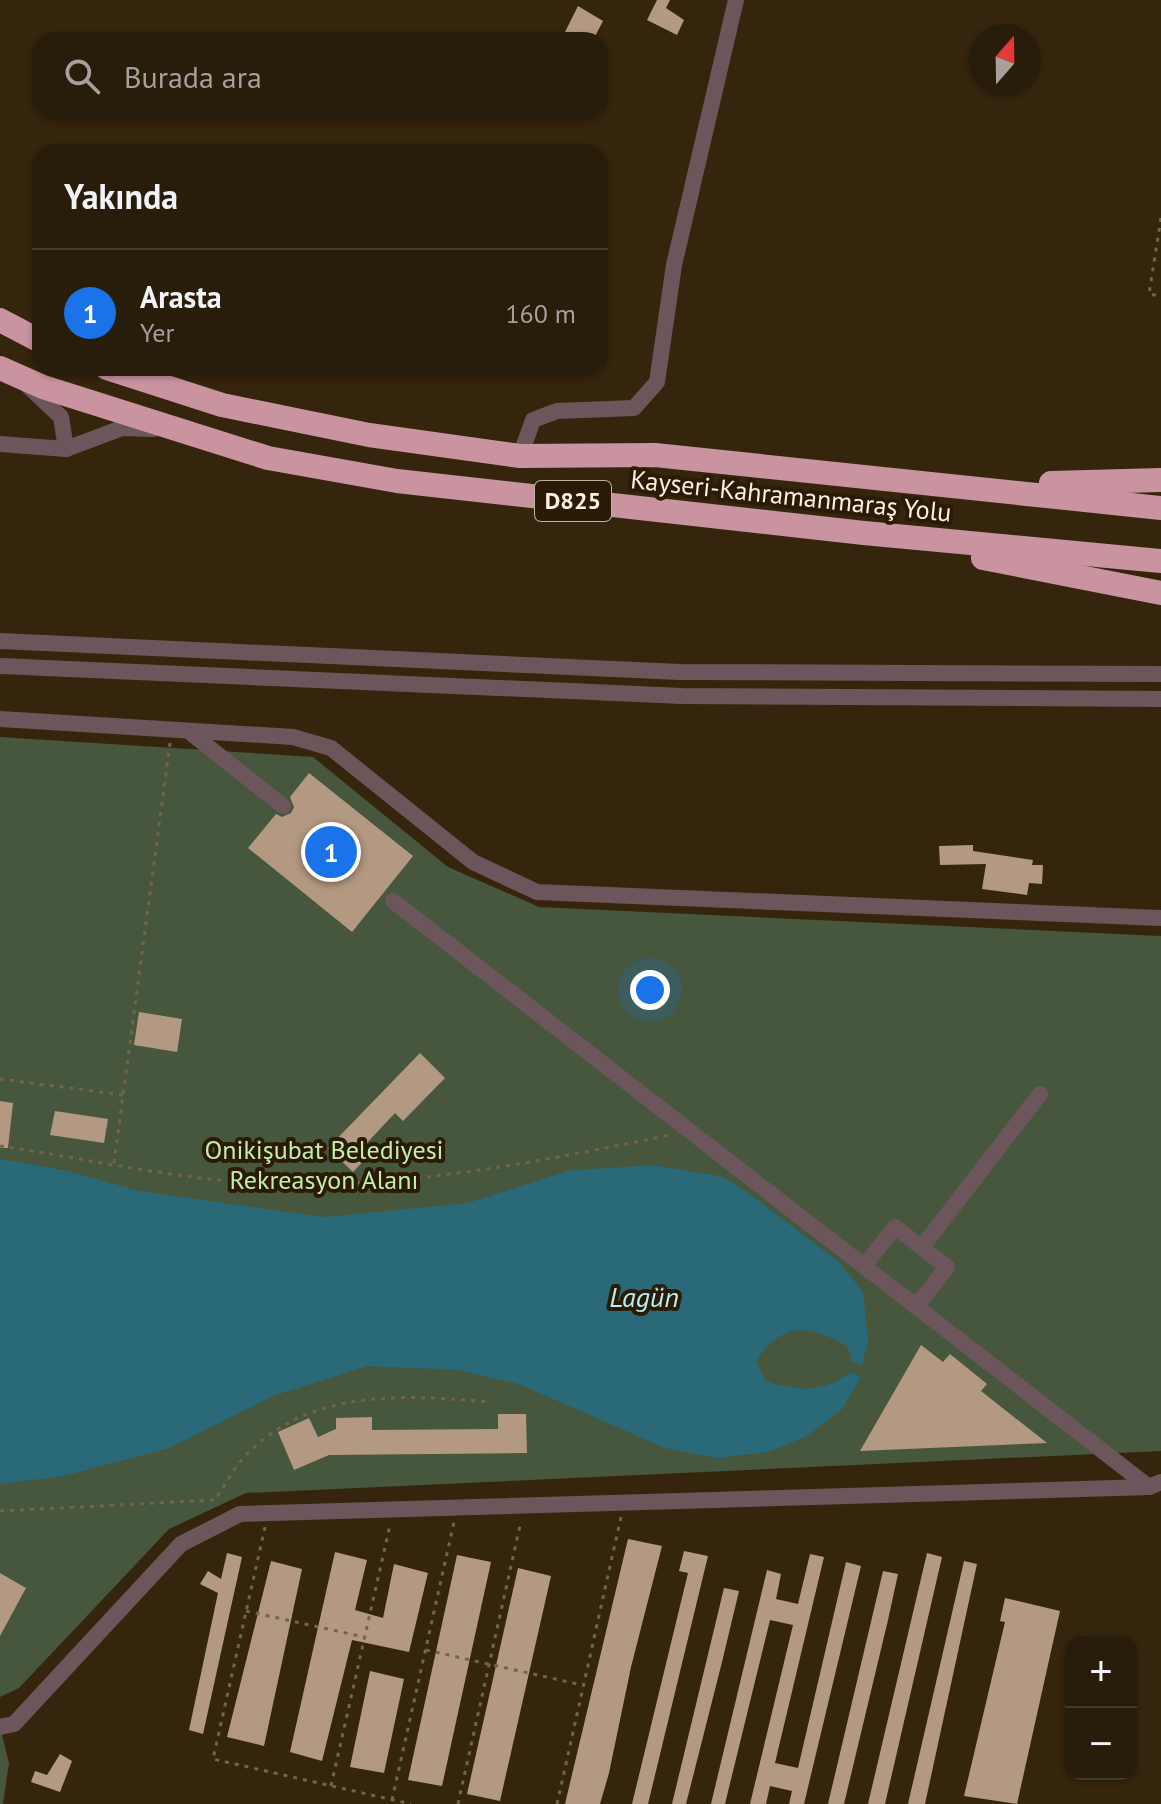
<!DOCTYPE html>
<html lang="tr">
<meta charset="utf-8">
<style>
:root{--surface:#281c0a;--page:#302513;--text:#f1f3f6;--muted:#a5a19c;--line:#443a2b;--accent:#1a73e8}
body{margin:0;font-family:"PT Sans",sans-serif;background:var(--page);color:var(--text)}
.controls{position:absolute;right:24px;bottom:24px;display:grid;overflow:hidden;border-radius:16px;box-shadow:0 2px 6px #0004}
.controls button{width:72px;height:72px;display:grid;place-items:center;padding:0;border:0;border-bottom:2px solid var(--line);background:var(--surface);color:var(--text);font:40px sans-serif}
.compass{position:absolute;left:969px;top:24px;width:72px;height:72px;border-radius:50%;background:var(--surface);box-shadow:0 2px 6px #0004;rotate:20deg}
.you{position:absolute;left:650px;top:990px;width:28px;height:28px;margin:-20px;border:6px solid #fff;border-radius:50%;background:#1a73e8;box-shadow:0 0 0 12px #1a73e833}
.badge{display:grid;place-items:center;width:52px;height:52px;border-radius:50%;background:var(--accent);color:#fff;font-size:26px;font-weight:700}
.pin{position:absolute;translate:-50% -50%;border:4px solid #fff;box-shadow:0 2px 8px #0006}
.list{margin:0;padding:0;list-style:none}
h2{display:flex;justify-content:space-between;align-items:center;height:104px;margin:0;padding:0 32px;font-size:34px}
h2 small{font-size:26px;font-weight:400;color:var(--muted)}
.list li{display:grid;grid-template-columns:52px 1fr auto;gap:24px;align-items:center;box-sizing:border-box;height:128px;padding:0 32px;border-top:2px solid var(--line)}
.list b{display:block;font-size:30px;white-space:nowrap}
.list p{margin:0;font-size:26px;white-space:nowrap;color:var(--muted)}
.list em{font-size:26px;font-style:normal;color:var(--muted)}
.icon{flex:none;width:44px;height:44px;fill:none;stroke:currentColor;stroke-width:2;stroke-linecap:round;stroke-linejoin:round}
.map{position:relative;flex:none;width:1161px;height:1804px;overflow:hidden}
.search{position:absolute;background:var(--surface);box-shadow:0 2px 6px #0004;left:32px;top:32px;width:576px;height:88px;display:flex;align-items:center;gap:20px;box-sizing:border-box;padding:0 28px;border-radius:24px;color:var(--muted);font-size:30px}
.panel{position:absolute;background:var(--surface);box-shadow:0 2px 6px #0004;left:32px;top:144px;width:576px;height:232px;border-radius:24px}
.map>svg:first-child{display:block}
</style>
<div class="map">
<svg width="1161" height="1804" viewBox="0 0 1161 1804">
<rect width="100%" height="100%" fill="#36250d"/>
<!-- green -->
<g fill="#46573d">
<polygon points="0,737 313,757 448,867 539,907 1161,936 1161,1451 246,1493 169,1529 19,1688 0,1697"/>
<polygon points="0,1727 9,1763 3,1804 0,1804"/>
</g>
<!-- water -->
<path fill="#2a6978" d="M0,1159l68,12 71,20 185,26 144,-14 100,-32 84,-6 68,11 23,13 96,73 24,30 5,49 -6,24 -10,-3 -4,-15c-36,-23 -70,-25 -92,15l10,19c32,11 57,12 85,-9l10,5 -19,32 -33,26 -40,17 -52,6 -52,-10 -146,-64 -61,-14 -91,-4 -94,30 -104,52 -105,28 -64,8z"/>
<!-- building -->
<g fill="#b49982">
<polygon points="657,0 670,0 666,8 684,20 677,35 647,20"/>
<polygon points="578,6 603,21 593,40 561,40"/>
<polygon points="309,773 413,856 352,932 248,848 276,814 282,817 291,813 294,807 290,797"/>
<polygon points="973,845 973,851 1033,860 1032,865 1043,865 1042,884 1029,883 1027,895 982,889 986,864 940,865 939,846"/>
<polygon points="139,1012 182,1019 177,1052 134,1045"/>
<polygon points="420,1053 445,1078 403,1121 395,1113 365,1145 372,1152 353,1172 328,1148"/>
<polygon points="0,1101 13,1103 8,1148 0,1148"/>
<polygon points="55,1111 108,1119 104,1143 50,1135"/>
<polygon points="921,1345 943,1362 950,1354 987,1384 981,1391 1047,1443 860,1451"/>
<polygon points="498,1414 526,1414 527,1453 329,1455 294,1470 278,1432 309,1418 318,1437 336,1429 336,1418 372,1417 372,1430 498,1429"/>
<polygon points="628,1539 662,1546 631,1667 609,1773 600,1804 565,1804"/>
<polygon points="684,1551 708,1556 648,1804 632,1804 688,1573 679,1571"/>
<polygon points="335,1552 367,1560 355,1610 383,1618 394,1564 428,1573 409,1652 352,1640 322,1761 290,1752"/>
<polygon points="227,1553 242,1557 203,1734 189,1730 218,1593 200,1584 208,1571 221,1579"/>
<polygon points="927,1553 942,1557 885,1804 868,1804"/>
<polygon points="810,1554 824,1557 775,1763 798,1768 846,1562 861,1566 804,1804 789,1804 792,1791 770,1786 766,1804 750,1804 793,1625 770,1620 725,1804 711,1804 767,1570 781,1574 776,1599 798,1604"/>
<polygon points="457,1555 491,1562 442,1786 408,1780"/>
<polygon points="271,1561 302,1569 264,1746 227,1737"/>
<polygon points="964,1561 977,1564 925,1804 908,1804"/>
<polygon points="518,1568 551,1576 500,1801 467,1794"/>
<polygon points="883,1571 898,1574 888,1620 844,1804 828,1804"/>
<polygon points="0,1573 26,1588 0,1636"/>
<polygon points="724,1588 739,1591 722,1662 686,1804 672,1804"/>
<polygon points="1005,1598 1060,1611 1017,1804 964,1796 1005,1622 1000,1621"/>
<polygon points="370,1671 404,1679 384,1773 350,1767"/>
<polygon points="60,1754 72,1761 60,1792 31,1782 35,1771 47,1775"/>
</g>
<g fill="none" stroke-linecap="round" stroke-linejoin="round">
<!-- path -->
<g stroke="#73644f" stroke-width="3" stroke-dasharray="4 6" stroke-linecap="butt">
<polyline points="1161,218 1149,294 1161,296"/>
<polyline points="0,1079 123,1095"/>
<path d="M0,1146c89,13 189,36 278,38 131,4 264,-23 392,-49"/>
<polyline points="114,1163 170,743"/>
<path d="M0,1511l215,-11c11,-16 21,-37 36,-50 65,-62 157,-55 240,-48"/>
<polyline points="265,1527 213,1759 411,1804"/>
<polyline points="246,1611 364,1637"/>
<polyline points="426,1650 582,1685"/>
<polyline points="331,1786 390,1525"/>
<polyline points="392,1800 454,1522"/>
<polyline points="458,1804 521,1521"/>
<polyline points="557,1804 621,1517"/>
</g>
<!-- minor -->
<g stroke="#6d565b" stroke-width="16">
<polyline points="28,386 61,417 66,449"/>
<polyline points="0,444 66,449 122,428 154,429"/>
<polyline points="520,456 533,420 557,411 634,408 657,382 674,265 736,0"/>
<polyline points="0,641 680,672 1161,674"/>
<polyline points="0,666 682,696 1161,699"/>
<polyline points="0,719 293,737 331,748 473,862 537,892 1161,918"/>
<polyline points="192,734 283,806"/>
<polyline points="393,901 1149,1487"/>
<polyline points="922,1247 1040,1094"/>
<polyline points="864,1266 895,1227 947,1267 916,1307"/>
<polyline points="0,1727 14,1724 181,1544 240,1514 1149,1487 1161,1482"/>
</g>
<!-- highway -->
<g stroke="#ca93a0" stroke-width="24">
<polyline points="0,320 40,341"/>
<polyline points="0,368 43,387 268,458 397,481 864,533 1161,561"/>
<polyline points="107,368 222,405 369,435 520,456 655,455 1161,508"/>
<polyline points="1051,483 1161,480"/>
<polyline points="983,558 1161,593"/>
</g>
</g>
<g text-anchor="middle" stroke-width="8" stroke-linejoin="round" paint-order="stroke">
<!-- shield labels -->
<rect fill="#2c1b04" stroke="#beb1a0" stroke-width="2" x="535" y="481" width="76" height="40" rx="6"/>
<g font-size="24" font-weight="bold" fill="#fdf1e3">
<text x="573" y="509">D825</text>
</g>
<!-- street labels -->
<g font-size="26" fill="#fdf1e3" stroke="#2c1b04">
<text transform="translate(791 496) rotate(6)" y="9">Kayseri-Kahramanmaraş Yolu</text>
</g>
<!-- park labels -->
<g font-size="26" fill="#c2eead" stroke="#2c1b04">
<text x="324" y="1159">Onikişubat Belediyesi<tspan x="324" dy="30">Rekreasyon Alanı</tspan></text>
</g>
<!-- water labels -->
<g font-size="28" font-style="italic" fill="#b7eefc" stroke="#2c1b04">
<text x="644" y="1307">Lagün</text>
</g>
</g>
</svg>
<div class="controls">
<button>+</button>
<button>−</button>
</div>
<svg class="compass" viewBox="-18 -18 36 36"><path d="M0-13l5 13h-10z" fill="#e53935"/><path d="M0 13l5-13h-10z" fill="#a5a19c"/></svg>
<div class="you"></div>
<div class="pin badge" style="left:331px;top:852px">1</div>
<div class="search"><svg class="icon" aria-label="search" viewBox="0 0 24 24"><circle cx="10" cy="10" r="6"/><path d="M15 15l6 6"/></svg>Burada ara</div>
<section class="panel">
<h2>Yakında<small></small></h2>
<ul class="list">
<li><span class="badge">1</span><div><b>Arasta</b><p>Yer</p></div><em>160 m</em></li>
</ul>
</section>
</div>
